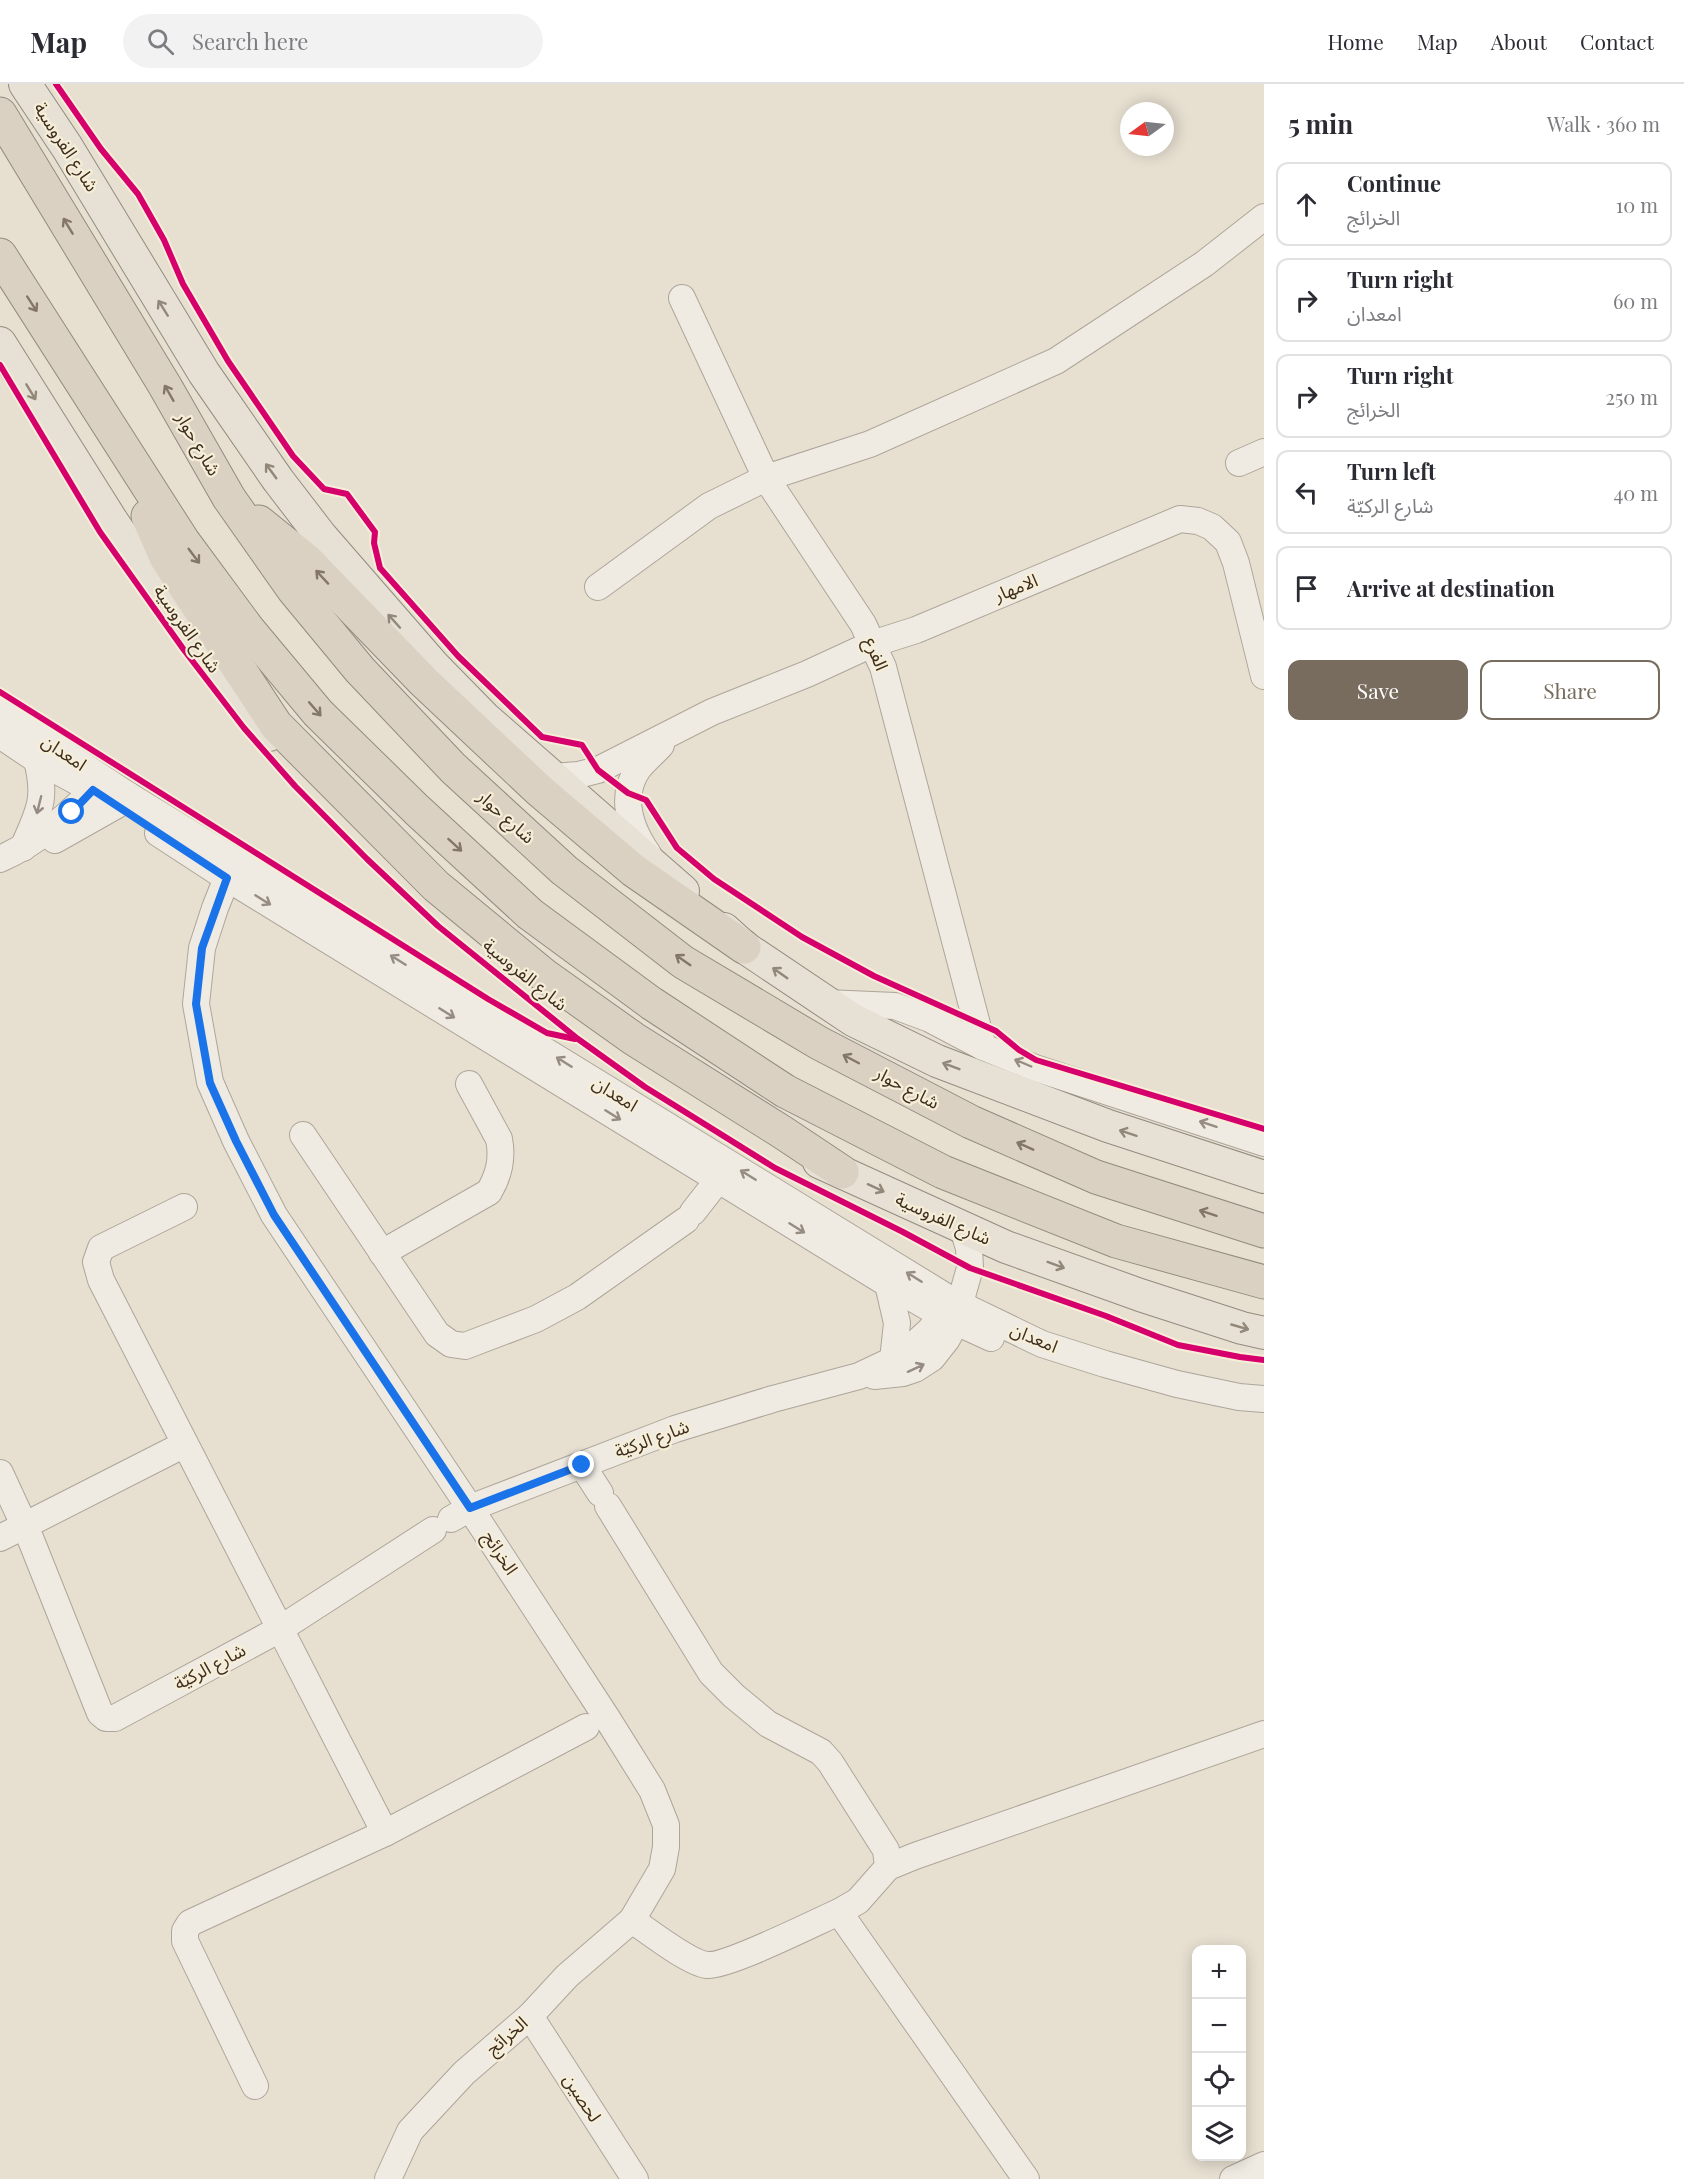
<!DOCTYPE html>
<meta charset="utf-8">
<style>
:root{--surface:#fff;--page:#f2f2f3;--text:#2b2b33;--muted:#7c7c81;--line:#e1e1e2;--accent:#786c5e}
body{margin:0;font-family:"Playfair Display","Noto Sans Arabic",serif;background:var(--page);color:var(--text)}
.controls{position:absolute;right:18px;bottom:18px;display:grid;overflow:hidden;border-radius:12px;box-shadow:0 3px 15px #0003}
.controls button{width:54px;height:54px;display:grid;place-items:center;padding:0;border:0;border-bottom:2px solid var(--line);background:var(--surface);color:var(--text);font:30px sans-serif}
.compass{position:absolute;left:1120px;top:18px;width:54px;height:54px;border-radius:50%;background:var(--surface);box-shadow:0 3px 15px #0003;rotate:255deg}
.stop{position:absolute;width:18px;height:18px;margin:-14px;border:4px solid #1a73e8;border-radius:50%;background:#fff}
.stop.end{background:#1a73e8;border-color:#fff;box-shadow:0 2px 6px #0008}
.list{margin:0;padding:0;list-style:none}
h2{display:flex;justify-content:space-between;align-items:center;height:78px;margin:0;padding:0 24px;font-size:26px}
h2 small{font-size:20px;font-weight:400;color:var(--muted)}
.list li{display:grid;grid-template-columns:39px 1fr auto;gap:18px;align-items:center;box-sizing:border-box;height:84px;margin:0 12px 12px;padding:0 12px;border:2px solid var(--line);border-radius:12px}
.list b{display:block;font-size:22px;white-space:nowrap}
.list p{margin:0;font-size:20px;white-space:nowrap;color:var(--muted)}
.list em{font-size:20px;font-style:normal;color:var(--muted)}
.actions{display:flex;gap:12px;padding:18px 24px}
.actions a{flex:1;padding:14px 0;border:2px solid var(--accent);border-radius:12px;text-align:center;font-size:21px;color:var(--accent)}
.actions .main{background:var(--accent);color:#fff}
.icon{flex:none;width:33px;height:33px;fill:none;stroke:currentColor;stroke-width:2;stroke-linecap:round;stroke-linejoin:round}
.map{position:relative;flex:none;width:1264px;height:2095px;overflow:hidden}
header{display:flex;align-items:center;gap:36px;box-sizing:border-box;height:84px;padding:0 30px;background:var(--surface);border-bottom:2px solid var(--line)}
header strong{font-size:28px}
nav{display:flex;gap:33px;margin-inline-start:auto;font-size:21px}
.search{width:420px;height:54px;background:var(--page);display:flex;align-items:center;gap:15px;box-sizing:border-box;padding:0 21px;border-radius:33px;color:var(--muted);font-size:22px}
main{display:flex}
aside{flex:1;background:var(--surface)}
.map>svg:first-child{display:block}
</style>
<header>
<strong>Map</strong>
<div class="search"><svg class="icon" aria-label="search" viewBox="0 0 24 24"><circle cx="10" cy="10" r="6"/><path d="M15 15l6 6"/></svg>Search here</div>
<nav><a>Home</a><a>Map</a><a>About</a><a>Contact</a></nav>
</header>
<main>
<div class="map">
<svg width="1264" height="2095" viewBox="0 0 1264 2095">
<rect width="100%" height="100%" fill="#e7e0d1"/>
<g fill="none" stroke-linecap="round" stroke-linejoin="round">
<defs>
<g id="minor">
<polyline points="682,214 766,394 863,540 883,583 983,963"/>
<polyline points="1239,379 1264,368"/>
<polyline points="598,503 709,422 766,394 870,360 1056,277 1204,180 1264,133"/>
<polyline points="0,627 128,711 953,1217 1042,1260 1105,1280 1177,1300 1239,1313 1264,1315"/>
<polyline points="0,651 37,676 87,703"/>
<polyline points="553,693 578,691 598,686 712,628 807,590 872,560 916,546 1180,435 1198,437 1212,443 1228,458 1236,479 1264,592"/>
<polyline points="158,749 227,794 888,1200 943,1232 991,1254"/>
<polyline points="55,756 117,721 128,711"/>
<path d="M23,764c16,-37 24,-48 14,-88"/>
<path d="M648,770c-18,-26 -29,-57 -10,-85 7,-9 16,-16 23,-24"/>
<path d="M0,775c40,-18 74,-47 102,-80"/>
<polyline points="237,778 227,794 215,824 202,864 196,920 210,998 236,1057 274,1131 470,1424 607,1634 652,1706 666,1741 666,1763 662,1785 632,1836 567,1892 530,1932 464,1989 410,2047 388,2095"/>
<polyline points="826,919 895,922 930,935 983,963 1035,984 1264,1059"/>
<polyline points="303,1051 437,1250 451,1260 465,1262 536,1235 577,1213 686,1136"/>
<polyline points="184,1123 101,1164 96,1178 101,1196 385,1749"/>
<polyline points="693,1128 718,1096"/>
<path d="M382,1169l107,-61c10,-17 14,-33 10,-53l-30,-55"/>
<polyline points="888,1200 897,1239 893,1276"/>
<polyline points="874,1292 903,1289 915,1285 932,1274 947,1255 964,1223 962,1212 970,1184 969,1164 963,1145"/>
<polyline points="582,1381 600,1409"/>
<polyline points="0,1389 31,1456 100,1629 106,1634 115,1634 280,1545 433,1446"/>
<polyline points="608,1422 711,1589 734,1612 768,1640 821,1668 830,1678 886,1766 888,1783 858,1817 839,1828"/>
<polyline points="451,1435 470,1424 675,1345 773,1315 859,1292 893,1276 907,1267 930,1246 952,1218"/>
<polyline points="0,1454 185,1360"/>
<polyline points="888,1783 915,1772 1264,1650"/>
<path d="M632,1836c16,11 57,43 75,45 20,2 109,-43 132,-53l187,267"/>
<polyline points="530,1932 635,2095"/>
<polyline points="255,2002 185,1857 185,1847 190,1839 385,1749 586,1643"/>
<polyline points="1233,2095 1264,2081"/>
</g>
<g id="major">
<polyline points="25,0 67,63 204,289 278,396 321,452 434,582 484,633 683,807"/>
<polyline points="0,259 112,437 167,518 222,595 269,651"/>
<polyline points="724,845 744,863 853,936 937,977 1108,1042 1264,1093"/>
<polyline points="819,1078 1006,1163 1140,1211 1242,1244 1264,1249"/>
</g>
<g id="highway">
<polyline points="0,30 165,302 229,414 293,505 360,586 453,684 564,786 683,878 819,959 971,1038 1096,1093 1264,1147"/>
<polyline points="0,171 183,457 248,545 318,629 417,726 530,830 651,919 785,1007 943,1088 1116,1157 1264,1198"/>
<polyline points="148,432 167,475 276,641 436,802 544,891 634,955 782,1048 842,1088"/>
<polyline points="259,438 306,476 424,598 540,707 633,786 744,863"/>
</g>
</defs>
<!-- minor casing -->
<use href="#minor" stroke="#ada599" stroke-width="28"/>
<!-- major casing -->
<use href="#major" stroke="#928b80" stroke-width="34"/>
<!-- highway casing -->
<use href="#highway" stroke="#928b80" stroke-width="35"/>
<!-- minor -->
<use href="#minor" stroke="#efebe3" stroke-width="26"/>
<!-- major -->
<use href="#major" stroke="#e6e1d4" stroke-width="32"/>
<!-- highway -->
<use href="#highway" stroke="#dad1c2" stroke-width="33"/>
<defs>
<g id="cycleway">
<polyline points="56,0 101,65 138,110 164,156 183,200 228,277 293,372 324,405 347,410 375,448 374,459 380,484 458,572 542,653 582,661 598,686 628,709 646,716 677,764 714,795 802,853 874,892 996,947 1019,966 1036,976 1264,1045"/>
<polyline points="0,281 100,448 184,566 244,644 295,702 367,775 438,842 578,955 645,1003 775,1084 903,1148 970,1184 1106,1232 1178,1261 1240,1273 1264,1276"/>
<polyline points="0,608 488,915 547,949 575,955"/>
</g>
</defs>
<!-- cycleway casing -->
<use href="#cycleway" stroke="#f7eed8" stroke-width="10"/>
<!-- cycleway -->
<use href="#cycleway" stroke="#d6006c" stroke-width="6"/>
</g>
<!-- one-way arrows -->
<defs><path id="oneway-shaft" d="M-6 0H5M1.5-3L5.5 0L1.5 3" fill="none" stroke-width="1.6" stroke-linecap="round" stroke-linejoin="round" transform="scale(1.5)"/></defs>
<g stroke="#847769">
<use href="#oneway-shaft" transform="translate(68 142) rotate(-121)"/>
<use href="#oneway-shaft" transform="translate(32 220) rotate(57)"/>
<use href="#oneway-shaft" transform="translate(169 309) rotate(-120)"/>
<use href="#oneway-shaft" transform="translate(194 472) rotate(53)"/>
<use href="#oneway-shaft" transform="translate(322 493) rotate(-133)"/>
<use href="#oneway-shaft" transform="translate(315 625) rotate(49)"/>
<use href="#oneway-shaft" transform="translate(455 761) rotate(42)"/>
<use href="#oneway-shaft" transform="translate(683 876) rotate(-145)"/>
<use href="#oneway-shaft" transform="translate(851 975) rotate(-152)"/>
<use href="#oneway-shaft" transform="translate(1025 1062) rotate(-156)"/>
<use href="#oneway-shaft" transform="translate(1208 1129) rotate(-162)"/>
</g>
<g stroke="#92887a">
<use href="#oneway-shaft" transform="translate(163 224) rotate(-122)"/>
<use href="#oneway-shaft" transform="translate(31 308) rotate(59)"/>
<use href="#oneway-shaft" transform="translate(271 387) rotate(-126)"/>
<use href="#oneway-shaft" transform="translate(394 537) rotate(-132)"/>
<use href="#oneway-shaft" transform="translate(780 889) rotate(-145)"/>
<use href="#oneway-shaft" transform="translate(951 982) rotate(-159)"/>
<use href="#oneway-shaft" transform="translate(1128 1049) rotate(-162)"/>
<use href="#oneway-shaft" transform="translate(876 1104) rotate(25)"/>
<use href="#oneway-shaft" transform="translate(1056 1181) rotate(20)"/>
<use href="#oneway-shaft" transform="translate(1240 1243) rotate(16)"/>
</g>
<g stroke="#968c82">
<use href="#oneway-shaft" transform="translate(39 721) rotate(104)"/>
<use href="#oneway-shaft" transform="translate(263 816) rotate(32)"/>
<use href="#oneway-shaft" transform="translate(398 876) rotate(-148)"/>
<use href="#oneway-shaft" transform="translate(447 929) rotate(32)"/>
<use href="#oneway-shaft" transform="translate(564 978) rotate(-148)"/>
<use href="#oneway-shaft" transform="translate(1023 979) rotate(-157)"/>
<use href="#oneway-shaft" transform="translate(613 1031) rotate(32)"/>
<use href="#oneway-shaft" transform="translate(1208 1040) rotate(-162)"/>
<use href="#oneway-shaft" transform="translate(748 1091) rotate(-148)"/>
<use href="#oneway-shaft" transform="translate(797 1144) rotate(32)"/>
<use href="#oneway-shaft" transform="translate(914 1193) rotate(-148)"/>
<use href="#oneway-shaft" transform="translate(916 1284) rotate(-25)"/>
</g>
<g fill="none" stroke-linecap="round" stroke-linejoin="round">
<!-- route -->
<polyline stroke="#1a73e8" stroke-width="8" points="72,728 93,706 227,794 202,864 196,920 210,999 236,1057 274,1131 470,1424 582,1381"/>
</g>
<g text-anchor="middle" stroke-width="4.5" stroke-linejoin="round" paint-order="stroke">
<!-- street labels -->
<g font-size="18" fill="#3d2e20" stroke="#f7eed8">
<text transform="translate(66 63) rotate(57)" y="6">شارع الفروسية</text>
<text transform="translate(198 360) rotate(60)" y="6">شارع حوار</text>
<text transform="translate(1016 504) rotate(-22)" y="6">الامهار</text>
<text transform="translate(187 545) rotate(55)" y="6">شارع الفروسية</text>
<text transform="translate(876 570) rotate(68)" y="6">الفرع</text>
<text transform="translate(64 669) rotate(34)" y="6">امعدان</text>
<text transform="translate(506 733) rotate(42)" y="6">شارع حوار</text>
<text transform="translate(525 891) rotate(39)" y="6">شارع الفروسية</text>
<text transform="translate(907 1004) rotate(28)" y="6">شارع حوار</text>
<text transform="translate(615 1010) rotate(32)" y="6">امعدان</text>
<text transform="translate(943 1135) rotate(24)" y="6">شارع الفروسية</text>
<text transform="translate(1034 1254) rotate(23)" y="6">امعدان</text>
<text transform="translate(652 1355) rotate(-20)" y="6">شارع الركيّة</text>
<text transform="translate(500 1469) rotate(57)" y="6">الخرائج</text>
<text transform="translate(210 1583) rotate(-28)" y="6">شارع الركيّة</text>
<text transform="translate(507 1952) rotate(-41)" y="6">الخرائج</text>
<text transform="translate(582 2014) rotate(57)" y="6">لحصين</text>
</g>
</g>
</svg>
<div class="controls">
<button>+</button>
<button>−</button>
<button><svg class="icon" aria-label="locate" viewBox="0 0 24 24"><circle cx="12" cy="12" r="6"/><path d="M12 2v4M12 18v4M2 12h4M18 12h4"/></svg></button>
<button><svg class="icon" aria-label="layers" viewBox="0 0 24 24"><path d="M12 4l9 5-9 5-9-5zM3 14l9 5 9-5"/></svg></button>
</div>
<svg class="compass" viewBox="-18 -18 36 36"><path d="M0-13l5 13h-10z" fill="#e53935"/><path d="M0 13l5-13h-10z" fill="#7c7c81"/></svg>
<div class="stop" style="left:72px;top:728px"></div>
<div class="stop end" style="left:582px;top:1381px"></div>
</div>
<aside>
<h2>5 min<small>Walk · 360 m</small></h2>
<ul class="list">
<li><svg class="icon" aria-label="ahead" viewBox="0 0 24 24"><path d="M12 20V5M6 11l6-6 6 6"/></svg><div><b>Continue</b><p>الخرائج</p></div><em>10 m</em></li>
<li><svg class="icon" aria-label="right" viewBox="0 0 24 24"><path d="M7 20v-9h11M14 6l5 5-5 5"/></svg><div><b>Turn right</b><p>امعدان</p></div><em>60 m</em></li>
<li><svg class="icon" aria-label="right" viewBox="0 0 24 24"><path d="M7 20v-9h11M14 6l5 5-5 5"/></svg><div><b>Turn right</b><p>الخرائج</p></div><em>250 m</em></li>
<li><svg class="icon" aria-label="left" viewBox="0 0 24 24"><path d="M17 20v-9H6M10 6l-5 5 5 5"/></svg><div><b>Turn left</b><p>شارع الركيّة</p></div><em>40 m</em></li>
<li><svg class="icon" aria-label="arrive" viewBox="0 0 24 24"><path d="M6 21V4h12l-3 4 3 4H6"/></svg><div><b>Arrive at destination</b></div></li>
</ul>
<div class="actions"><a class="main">Save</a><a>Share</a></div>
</aside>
</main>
